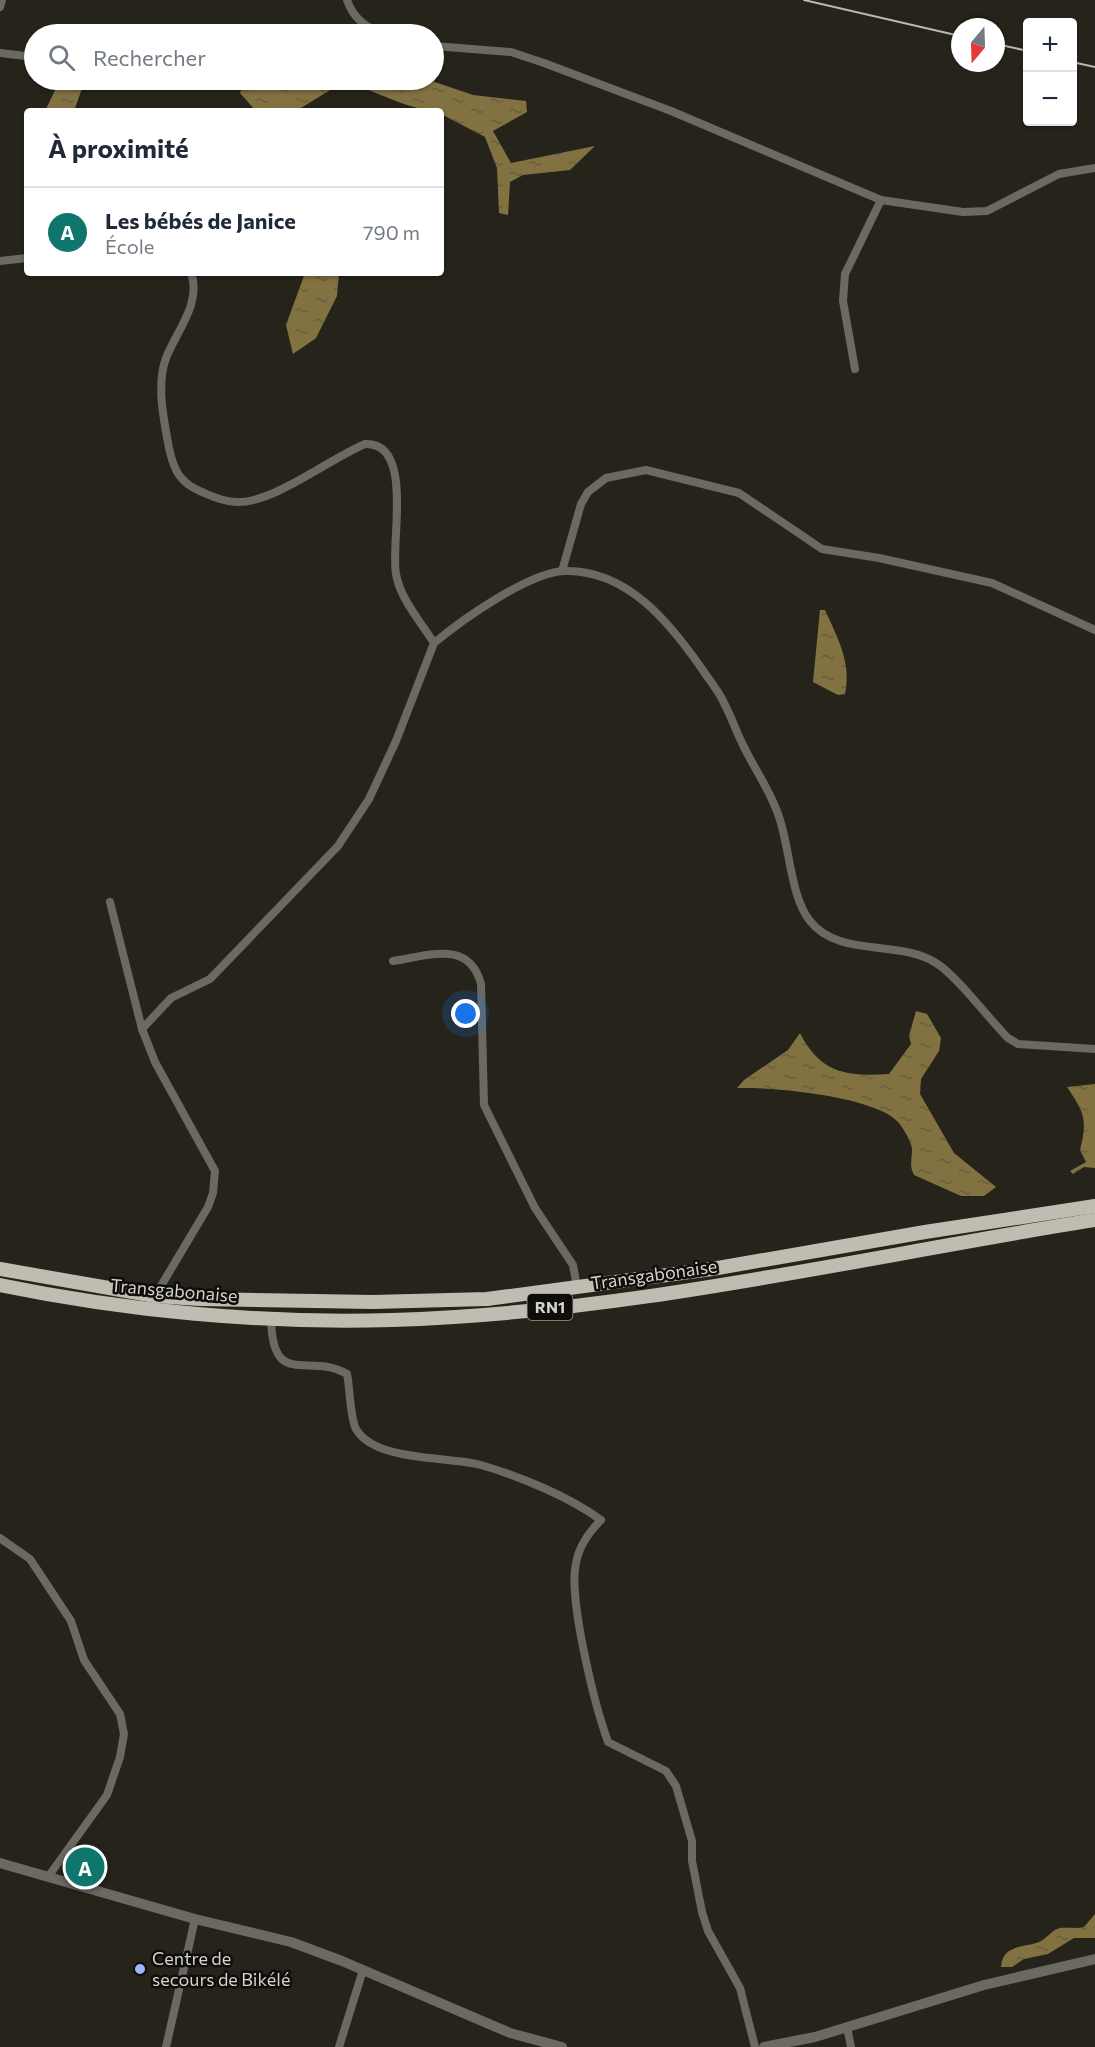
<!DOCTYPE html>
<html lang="fr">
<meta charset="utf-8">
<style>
:root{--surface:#fff;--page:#f2f2f3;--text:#1f2937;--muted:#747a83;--line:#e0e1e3;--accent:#0f766e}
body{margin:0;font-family:Commissioner,sans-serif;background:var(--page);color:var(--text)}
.controls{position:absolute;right:18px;top:18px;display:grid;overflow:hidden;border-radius:6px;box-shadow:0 2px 4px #0004}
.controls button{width:54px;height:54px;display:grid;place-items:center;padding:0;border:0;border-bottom:2px solid var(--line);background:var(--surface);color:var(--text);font:30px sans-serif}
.compass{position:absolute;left:951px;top:18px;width:54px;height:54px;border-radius:50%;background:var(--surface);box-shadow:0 2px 4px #0004;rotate:199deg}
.you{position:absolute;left:466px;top:1014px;width:21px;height:21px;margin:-15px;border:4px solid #fff;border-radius:50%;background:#1a73e8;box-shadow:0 0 0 9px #1a73e833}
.badge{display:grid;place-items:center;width:39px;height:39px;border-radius:50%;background:var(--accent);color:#fff;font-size:20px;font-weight:700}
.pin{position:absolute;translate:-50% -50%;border:3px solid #fff;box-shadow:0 2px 6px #0006}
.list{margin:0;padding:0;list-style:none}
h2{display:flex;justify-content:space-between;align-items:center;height:78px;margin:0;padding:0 24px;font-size:26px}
h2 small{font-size:20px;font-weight:400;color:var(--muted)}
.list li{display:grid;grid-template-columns:39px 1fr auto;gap:18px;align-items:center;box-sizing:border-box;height:90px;padding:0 24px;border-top:2px solid var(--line)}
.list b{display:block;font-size:22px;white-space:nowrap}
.list p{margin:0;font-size:20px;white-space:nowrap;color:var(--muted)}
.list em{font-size:20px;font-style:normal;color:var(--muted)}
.icon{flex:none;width:33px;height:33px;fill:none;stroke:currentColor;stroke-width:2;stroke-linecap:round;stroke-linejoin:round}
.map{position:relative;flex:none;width:1095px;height:2047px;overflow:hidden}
.search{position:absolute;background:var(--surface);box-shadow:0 2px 4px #0004;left:24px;top:24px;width:420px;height:66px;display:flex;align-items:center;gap:15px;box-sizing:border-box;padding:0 21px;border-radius:33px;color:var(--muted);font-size:22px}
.panel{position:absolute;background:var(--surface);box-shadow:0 2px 4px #0004;left:24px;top:108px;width:420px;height:168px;border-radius:6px}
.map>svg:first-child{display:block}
</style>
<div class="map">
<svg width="1095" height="2047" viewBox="0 0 1095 2047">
<defs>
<pattern id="water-ripples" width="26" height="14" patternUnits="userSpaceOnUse" patternTransform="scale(1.5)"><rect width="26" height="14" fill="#827241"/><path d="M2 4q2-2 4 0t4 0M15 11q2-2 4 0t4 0" fill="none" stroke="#685e40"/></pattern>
</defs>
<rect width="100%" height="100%" fill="#26231b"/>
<!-- water -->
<g fill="url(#water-ripples)">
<polygon points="60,80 85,80 74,111 45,111"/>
<path d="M245,80l38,9 23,-9h123l44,15 53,6 1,11 -34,19 18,32 84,-17 -25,24 -47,5 -13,7 -2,33 -9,-2 -2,-45 -12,-31 -44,-23v-3c-32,0 -65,-20 -96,-30l-49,30h-40l-16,-18z"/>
<polygon points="305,273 339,273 337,296 316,338 293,354 286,325"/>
<path d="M820,610h5c12,27 27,53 20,84l-7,1 -25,-13z"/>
<path d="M916,1011l11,3 14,24 -2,13 -18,28 -1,15 34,59 42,34 -12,9h-23l-47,-21c-5,-10 -2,-15 -2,-26 0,-7 -10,-23 -15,-28 -25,-25 -124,-34 -160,-33l7,-8 44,-30 12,-17c20,40 47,44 89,41l22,-30 -2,-8z"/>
<path d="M1095,1084v84l-11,-1 -11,7 -3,-3 16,-9 -6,-12c8,-30 4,-38 -13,-63z"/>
<path d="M1095,1914v24h-21l-26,16 -24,5 -12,8h-11c1,-24 27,-19 40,-26 7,-4 11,-11 19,-13 8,-1 16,1 24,-1z"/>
</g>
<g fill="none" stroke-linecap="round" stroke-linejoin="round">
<!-- minor -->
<g stroke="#6a6964" stroke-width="8">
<path d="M347,0c6,18 20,29 38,34"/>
<polyline points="0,7 2,0"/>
<polyline points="434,46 511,52 544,63 671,111 881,200 963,212 987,211 1059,174 1095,168"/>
<polyline points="0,53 34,57"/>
<polyline points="0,261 27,258"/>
<polyline points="855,369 843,301 845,274 881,200"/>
<polyline points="562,571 581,504 588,492 606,478 646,470 739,493 822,549 879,558 992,583 1095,630"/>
<path d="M434,643c29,-24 94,-70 130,-72 63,-2 106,52 138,98 7,11 17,22 22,34 8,15 13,31 21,46 11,22 25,42 33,65 12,32 12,82 32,107 29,37 88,18 126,42 20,12 53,56 72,75l10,6 77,5"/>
<polyline points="110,902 142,1029"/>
<path d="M393,961c35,-5 76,-22 88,23l3,121 51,103 38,57 4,22"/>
<path d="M155,1296l53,-89 5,-14 2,-22 -60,-109 -13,-33 29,-31 39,-19 128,-133 31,-47 27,-58 38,-98c-13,-21 -34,-44 -38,-69 -6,-31 19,-132 -31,-130 -36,15 -91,59 -128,58 -12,0 -23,-5 -35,-10 -22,-9 -28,-21 -33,-44 -5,-27 -13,-63 -3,-90 10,-26 36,-55 25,-85"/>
<path d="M271,1317c1,74 37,34 76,57 3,14 3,44 9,55 19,33 92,27 125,36 38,11 89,32 120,55 -12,12 -22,26 -25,43 -8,36 19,143 32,179l58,29 10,15 16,55v20l10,51 6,19 32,57 15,59"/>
<polyline points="0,1538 30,1559 71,1621 84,1660 120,1714 124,1734 120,1757 107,1795 48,1877"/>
<polyline points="847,2027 851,2047"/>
<polyline points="166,2047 195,1919"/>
<polyline points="339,2047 363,1970"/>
</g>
<!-- tertiary -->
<g stroke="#6a6964" stroke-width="10">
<polyline points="0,1863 195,1919 291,1942 342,1961 510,2033 562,2047"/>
<polyline points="764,2047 815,2037 984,1985 1095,1959"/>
</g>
<!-- trunk -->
<g stroke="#c0bcb2" stroke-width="14">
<polyline points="0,1269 155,1296 199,1299 373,1302 487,1299 712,1269 925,1232 1095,1206"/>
<path d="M0,1285c126,26 263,39 392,35 236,-7 470,-63 703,-100"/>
</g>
<!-- rail -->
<g stroke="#bab8b2" stroke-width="2">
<polyline points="804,0 960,36"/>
<polyline points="996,44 1028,51"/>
<polyline points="1072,62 1095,67"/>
</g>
</g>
<!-- markers -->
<circle fill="#a0b3fd" stroke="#0e0d09" stroke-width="2" cx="140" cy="1969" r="6"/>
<g text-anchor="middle" stroke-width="5" stroke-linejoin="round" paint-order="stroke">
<!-- shield labels -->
<rect fill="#0e0d09" stroke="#999892" stroke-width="1.5" x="527.5" y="1294" width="45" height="26" rx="4.5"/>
<g font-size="16" font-weight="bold" fill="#d4d3cd">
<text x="550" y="1313">RN1</text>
</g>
<!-- street labels -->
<g font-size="18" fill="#d4d3cd" stroke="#0e0d09">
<text transform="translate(654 1275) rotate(-8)" y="6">Transgabonaise</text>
<text transform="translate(174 1291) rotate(5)" y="6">Transgabonaise</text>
</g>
<!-- poi labels -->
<g font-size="18" fill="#d4d3cd" stroke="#0e0d09" text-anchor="start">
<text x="152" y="1965">Centre de<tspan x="152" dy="21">secours de Bikélé</tspan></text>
</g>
</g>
</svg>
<div class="controls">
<button>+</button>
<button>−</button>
</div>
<svg class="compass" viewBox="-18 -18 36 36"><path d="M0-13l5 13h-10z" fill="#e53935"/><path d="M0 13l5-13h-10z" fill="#747a83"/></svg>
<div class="you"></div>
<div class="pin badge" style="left:85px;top:1867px">A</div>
<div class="search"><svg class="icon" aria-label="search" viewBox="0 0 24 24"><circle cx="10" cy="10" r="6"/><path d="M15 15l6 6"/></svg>Rechercher</div>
<section class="panel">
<h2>À proximité<small></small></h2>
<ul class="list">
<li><span class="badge">A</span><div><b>Les bébés de Janice</b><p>École</p></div><em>790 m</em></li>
</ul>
</section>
</div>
